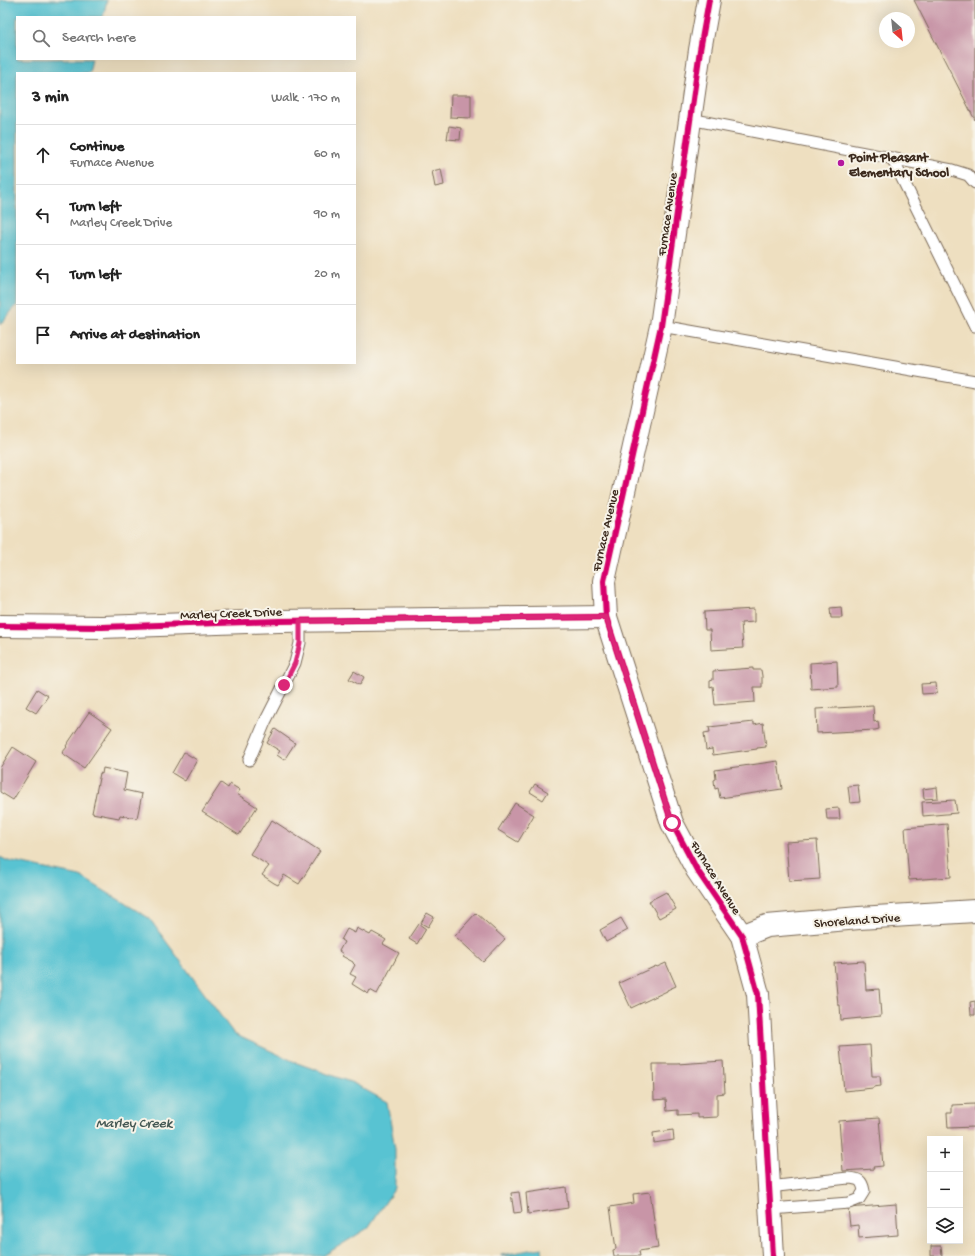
<!DOCTYPE html>
<meta charset="utf-8">
<style>
:root{--surface:#fff;--page:#f2f2f2;--text:#222;--muted:#767676;--line:#e0e0e0}
body{margin:0;font-family:"Gochi Hand",sans-serif;background:var(--page);color:var(--text)}
.controls{position:absolute;right:12px;bottom:12px;display:grid;overflow:hidden;border-radius:0px;box-shadow:0 4px 16px #0002}
.controls button{width:36px;height:36px;display:grid;place-items:center;padding:0;border:0;border-bottom:1px solid var(--line);background:var(--surface);color:var(--text);font:20px sans-serif}
.compass{position:absolute;left:879px;top:12px;width:36px;height:36px;border-radius:50%;background:var(--surface);box-shadow:0 4px 16px #0002;rotate:153deg}
.stop{position:absolute;width:12px;height:12px;margin:-9px;border:3px solid #db2777;border-radius:50%;background:#fff}
.stop.end{background:#db2777;border-color:#fff;box-shadow:0 1px 4px #0008}
.list{margin:0;padding:0;list-style:none}
h2{display:flex;justify-content:space-between;align-items:center;height:52px;margin:0;padding:0 16px;font-size:17px}
h2 small{font-size:13px;font-weight:400;color:var(--muted)}
.list li{display:grid;grid-template-columns:26px 1fr auto;gap:12px;align-items:center;box-sizing:border-box;height:60px;padding:0 16px;border-top:1px solid var(--line)}
.list b{display:block;font-size:15px;white-space:nowrap}
.list p{margin:0;font-size:13px;white-space:nowrap;color:var(--muted)}
.list em{font-size:13px;font-style:normal;color:var(--muted)}
.icon{flex:none;width:22px;height:22px;fill:none;stroke:currentColor;stroke-width:2;stroke-linecap:round;stroke-linejoin:round}
.map{position:relative;flex:none;width:975px;height:1256px;overflow:hidden}
.search{position:absolute;background:var(--surface);box-shadow:0 4px 16px #0002;left:16px;top:16px;width:340px;height:44px;display:flex;align-items:center;gap:10px;box-sizing:border-box;padding:0 14px;border-radius:0px;color:var(--muted);font-size:15px}
.panel{position:absolute;background:var(--surface);box-shadow:0 4px 16px #0002;left:16px;top:72px;width:340px;height:292px;border-radius:0px}
.map>svg:first-child{display:block}
</style>
<div class="map">
<svg width="975" height="1256" viewBox="0 0 975 1256">
<rect width="100%" height="100%" fill="#f7f3e8"/>
<filter id="ink" filterUnits="userSpaceOnUse"><feTurbulence type="fractalNoise" baseFrequency=".025" numOctaves="2"/><feDisplacementMap in="SourceGraphic" scale="8" xChannelSelector="R" yChannelSelector="G"/><feConvolveMatrix kernelMatrix="1 2 1 2 8 2 1 2 1" color-interpolation-filters="sRGB"/></filter>
<filter id="wash" filterUnits="userSpaceOnUse"><feTurbulence type="fractalNoise" baseFrequency=".012" numOctaves="4" result="noise"/><feDisplacementMap in="SourceGraphic" scale="16" xChannelSelector="R" yChannelSelector="G"/><feGaussianBlur stdDeviation="0.9" result="paint"/><feColorMatrix in="noise" values="0 0 0 0 0 0 0 0 0 0 0 0 0 0 0 0 0 1.4 0 .05"/><feComposite in="paint" operator="in"/></filter>
<g filter="url(#wash)">
<rect width="100%" height="100%" fill="#eedfc0"/>
<!-- water -->
<g fill="#58c3d2" stroke="#4a7678">
<polygon points="0,0 107,0 103,17 17,17 17,59 92,59 89,73 17,73 17,305 0,325"/>
<polygon points="0,857 8,861 80,876 149,918 234,1034 297,1063 353,1083 387,1102 395,1149 395,1188 368,1228 323,1256 0,1256"/>
<polygon points="542,1248 543,1256 501,1256 501,1255"/>
</g>
<g id="blocks">
<!-- building -->
<g fill="#c895a7">
<polygon points="914,0 975,0 975,120"/>
<polygon points="451,95 471,95 471,118 450,117"/>
<polygon points="449,126 461,128 460,140 447,139"/>
<polygon points="441,169 444,185 435,187 432,171"/>
<polygon points="841,607 842,618 831,618 830,608"/>
<polygon points="754,609 754,622 741,623 743,648 711,650 710,630 705,630 704,612"/>
<polygon points="837,661 838,687 811,689 810,663"/>
<polygon points="753,668 753,670 761,670 762,676 762,687 754,687 755,702 715,705 713,686 710,687 710,681 713,680 713,671"/>
<polygon points="354,671 364,677 360,685 349,679"/>
<polygon points="936,683 937,693 922,694 921,684"/>
<polygon points="37,689 48,696 36,713 26,707"/>
<polygon points="873,706 874,722 878,721 879,729 875,730 817,733 816,709"/>
<polygon points="89,712 112,728 84,768 62,753 67,747 66,746"/>
<polygon points="754,722 754,725 763,723 766,747 757,748 757,749 713,755 712,749 706,750 704,733 710,732 709,727"/>
<polygon points="275,729 295,743 284,760 277,755 280,751 267,743"/>
<polygon points="13,747 36,762 13,800 0,792 0,768"/>
<polygon points="184,752 197,760 185,781 172,773"/>
<polygon points="778,761 782,789 720,798 718,788 715,789 714,780 716,779 715,770"/>
<polygon points="103,768 127,773 124,790 142,794 137,818 120,815 119,818 92,813 100,773 102,774"/>
<polygon points="221,783 228,788 230,784 240,790 237,794 257,807 239,835 202,812"/>
<polygon points="535,784 548,792 543,800 530,792"/>
<polygon points="858,785 860,802 850,803 848,786"/>
<polygon points="937,787 938,798 924,799 923,789"/>
<polygon points="955,800 957,813 923,816 922,802"/>
<polygon points="515,803 534,815 518,842 498,830"/>
<polygon points="839,808 840,819 827,819 826,809"/>
<polygon points="272,820 320,851 299,884 284,875 278,885 274,883 262,875 269,866 250,854"/>
<polygon points="947,824 951,877 909,880 905,828"/>
<polygon points="817,840 820,879 789,881 786,842"/>
<polygon points="666,892 676,909 659,918 649,901"/>
<polygon points="427,913 434,917 428,927 421,923"/>
<polygon points="476,913 505,939 483,962 455,936"/>
<polygon points="621,918 628,930 606,942 600,930"/>
<polygon points="419,924 426,929 417,944 409,939"/>
<polygon points="357,928 370,935 372,932 383,938 386,940 383,944 399,953 377,994 370,990 368,994 352,984 356,977 350,974 355,965 353,963 353,962 342,956 343,954 339,951 344,942 341,940 347,929 355,933"/>
<polygon points="864,961 866,990 879,989 881,1016 841,1020 840,1005 838,1005 834,963"/>
<polygon points="666,963 676,986 667,990 667,991 631,1008 619,983 656,966 657,967"/>
<polygon points="975,1001 975,1015 971,1015 970,1002"/>
<polygon points="870,1045 872,1076 880,1076 881,1086 873,1087 873,1088 844,1091 840,1047"/>
<polygon points="723,1061 725,1093 717,1094 717,1117 697,1118 697,1114 678,1115 678,1110 667,1111 666,1099 654,1100 653,1064 677,1064"/>
<polygon points="975,1104 975,1127 948,1128 947,1113 952,1113 952,1105"/>
<polygon points="879,1118 883,1166 873,1167 874,1169 843,1171 839,1121"/>
<polygon points="673,1130 674,1140 654,1143 653,1133"/>
<polygon points="566,1187 568,1208 528,1214 526,1193"/>
<polygon points="519,1192 522,1212 514,1213 511,1193"/>
<polygon points="650,1192 658,1248 639,1251 640,1256 614,1256 613,1250 616,1249 610,1207 634,1203 633,1194"/>
<polygon points="896,1204 898,1235 859,1238 858,1225 850,1226 848,1208"/>
<polygon points="931,1246 941,1246 942,1256 931,1256"/>
</g>
</g>
</g>
<g filter="url(#ink)">
<use href="#blocks" fill-opacity="0" stroke="#7a6957" stroke-width="1"/>
<g fill="none" stroke-linecap="round" stroke-linejoin="round">
<defs>
<g id="service">
<polyline points="690,119 952,170 968,175 975,183"/>
<polyline points="892,158 975,326"/>
<polyline points="661,326 975,381"/>
<polyline points="249,760 265,722 295,663 300,643 300,621"/>
<path d="M769,1187l79,-9c10,1 14,1 16,13l-5,8 -10,4 -78,6"/>
</g>
<g id="minor">
<polyline points="709,0 700,50 661,326 604,581 606,617 672,823 697,870 742,936 758,994 773,1256"/>
<polyline points="0,626 102,627 279,621 606,617"/>
<polyline points="742,936 767,926 859,918 975,911"/>
</g>
</defs>
<!-- service casing -->
<use href="#service" stroke="#7a6957" stroke-width="13"/>
<!-- minor casing -->
<use href="#minor" stroke="#7a6957" stroke-width="24"/>
<!-- service -->
<use href="#service" stroke="#fff" stroke-width="11"/>
<!-- minor -->
<use href="#minor" stroke="#fff" stroke-width="22"/>
<defs>
<g id="cycleway">
<polyline points="709,0 700,50 661,326 604,581 606,617 672,823 697,870 742,936 758,994 773,1256"/>
<polyline points="0,626 102,627 279,621 606,617"/>
</g>
</defs>
<!-- cycleway casing -->
<use href="#cycleway" stroke="#f7f3e8" stroke-width="8"/>
<!-- cycleway -->
<use href="#cycleway" stroke="#d6006c" stroke-width="6"/>
</g>
</g>
<g fill="none" stroke-linecap="round" stroke-linejoin="round" filter="url(#ink)">
<!-- route -->
<polyline stroke="#db2777" stroke-width="5" points="284,685 295,663 300,643 300,621 606,617 672,823"/>
</g>
<!-- markers -->
<circle fill="#b5179e" stroke="#f7f3e8" stroke-width="1.5" cx="841" cy="163" r="4"/>
<g text-anchor="middle" stroke-width="4" stroke-linejoin="round" paint-order="stroke">
<!-- poi labels -->
<g font-size="13" font-weight="bold" fill="#3b2a1e" stroke="#f7f3e8" text-anchor="start">
<text x="849" y="161">Point Pleasant<tspan x="849" dy="15">Elementary School</tspan></text>
</g>
<!-- street labels -->
<g font-size="13" fill="#3b2a1e" stroke="#f7f3e8">
<text transform="translate(666 214) rotate(-82)" y="5">Furnace Avenue</text>
<text transform="translate(604 530) rotate(-77)" y="5">Furnace Avenue</text>
<text transform="translate(231 612) rotate(-2)" y="5">Marley Creek Drive</text>
<text transform="translate(717 877) rotate(58)" y="5">Furnace Avenue</text>
<text transform="translate(857 919) rotate(-4)" y="5">Shoreland Drive</text>
</g>
<!-- water labels -->
<g font-size="14" font-style="italic" fill="#445854" stroke="#f7f3e8">
<text x="134" y="1127">Marley Creek</text>
</g>
</g>
</svg>
<div class="controls">
<button>+</button>
<button>−</button>
<button><svg class="icon" aria-label="layers" viewBox="0 0 24 24"><path d="M12 4l9 5-9 5-9-5zM3 14l9 5 9-5"/></svg></button>
</div>
<svg class="compass" viewBox="-18 -18 36 36"><path d="M0-13l5 13h-10z" fill="#e53935"/><path d="M0 13l5-13h-10z" fill="#767676"/></svg>
<div class="stop" style="left:672px;top:823px"></div>
<div class="stop end" style="left:284px;top:685px"></div>
<div class="search"><svg class="icon" aria-label="search" viewBox="0 0 24 24"><circle cx="10" cy="10" r="6"/><path d="M15 15l6 6"/></svg>Search here</div>
<section class="panel">
<h2>3 min<small>Walk · 170 m</small></h2>
<ul class="list">
<li><svg class="icon" aria-label="ahead" viewBox="0 0 24 24"><path d="M12 20V5M6 11l6-6 6 6"/></svg><div><b>Continue</b><p>Furnace Avenue</p></div><em>60 m</em></li>
<li><svg class="icon" aria-label="left" viewBox="0 0 24 24"><path d="M17 20v-9H6M10 6l-5 5 5 5"/></svg><div><b>Turn left</b><p>Marley Creek Drive</p></div><em>90 m</em></li>
<li><svg class="icon" aria-label="left" viewBox="0 0 24 24"><path d="M17 20v-9H6M10 6l-5 5 5 5"/></svg><div><b>Turn left</b></div><em>20 m</em></li>
<li><svg class="icon" aria-label="arrive" viewBox="0 0 24 24"><path d="M6 21V4h12l-3 4 3 4H6"/></svg><div><b>Arrive at destination</b></div></li>
</ul>
</section>
</div>
